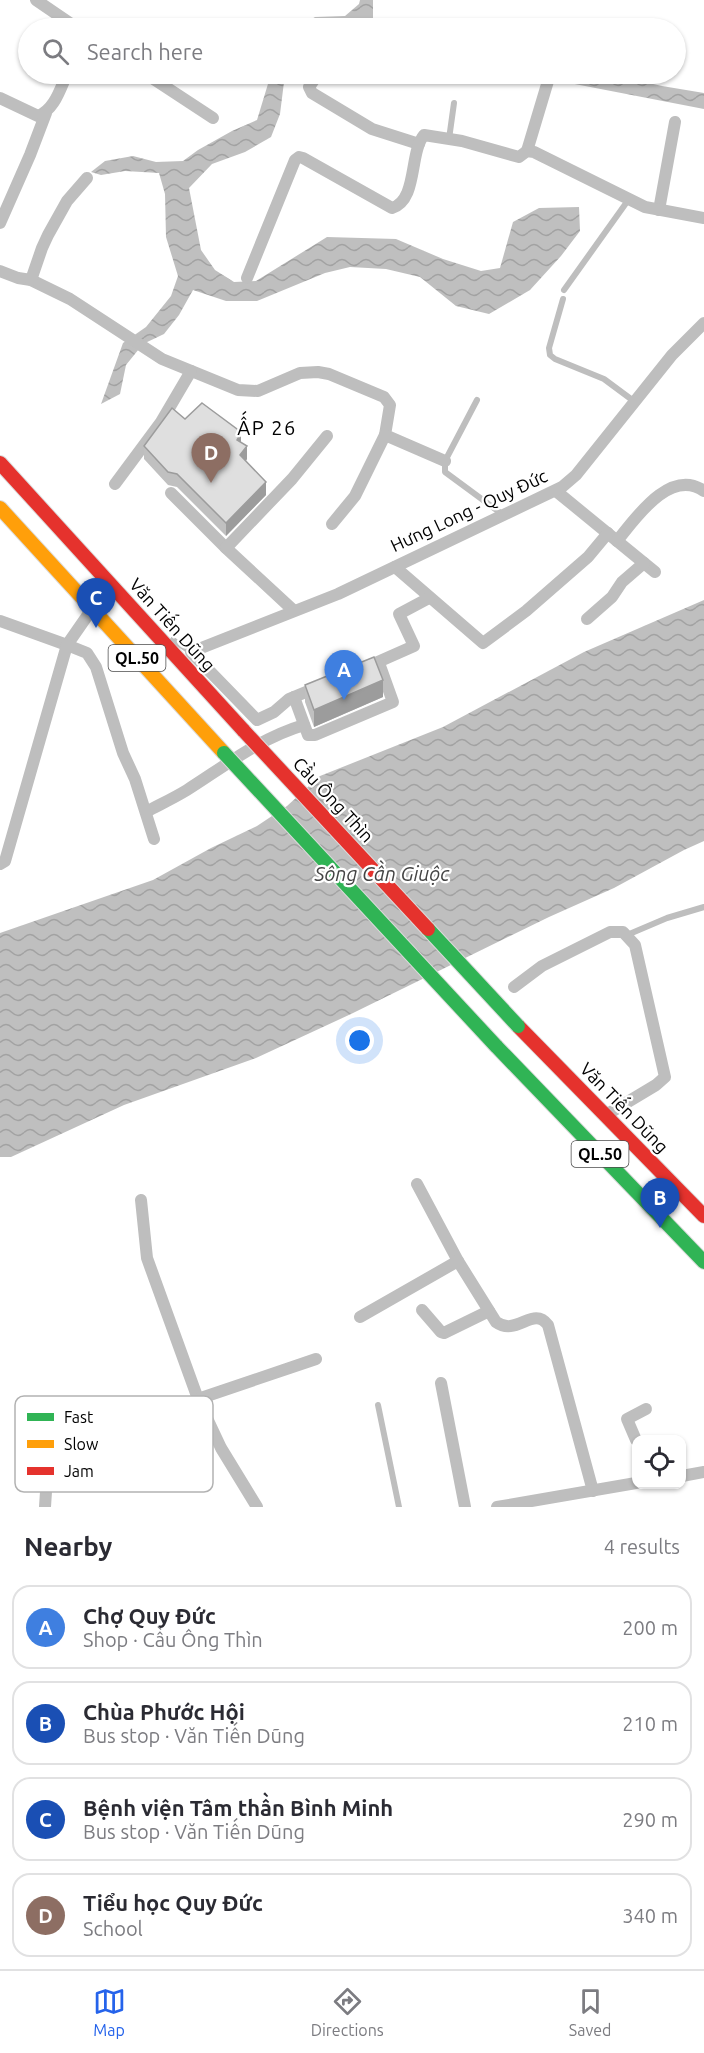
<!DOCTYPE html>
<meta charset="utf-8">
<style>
:root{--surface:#fff;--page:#f7f7f7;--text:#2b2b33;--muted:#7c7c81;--line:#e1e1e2;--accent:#2563eb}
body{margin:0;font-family:Ubuntu,sans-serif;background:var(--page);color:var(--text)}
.controls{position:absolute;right:18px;bottom:18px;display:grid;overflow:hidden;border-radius:12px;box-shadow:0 2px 4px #0004}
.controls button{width:54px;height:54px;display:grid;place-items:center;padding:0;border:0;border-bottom:2px solid var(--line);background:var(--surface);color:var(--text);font:30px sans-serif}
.you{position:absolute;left:360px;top:1041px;width:21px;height:21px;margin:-15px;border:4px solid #fff;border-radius:50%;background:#1a73e8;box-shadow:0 0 0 9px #1a73e833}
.badge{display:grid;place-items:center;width:39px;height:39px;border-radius:50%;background:var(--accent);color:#fff;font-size:20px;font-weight:700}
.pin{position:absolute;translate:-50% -50px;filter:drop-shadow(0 2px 3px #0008)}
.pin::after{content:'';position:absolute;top:32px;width:21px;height:18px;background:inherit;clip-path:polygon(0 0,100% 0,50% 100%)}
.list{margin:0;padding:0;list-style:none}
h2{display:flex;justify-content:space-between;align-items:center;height:78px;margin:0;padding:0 24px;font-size:26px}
h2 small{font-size:20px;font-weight:400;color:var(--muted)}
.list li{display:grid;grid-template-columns:39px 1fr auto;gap:18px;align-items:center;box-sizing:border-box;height:84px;margin:0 12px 12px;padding:0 12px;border:2px solid var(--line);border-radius:18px}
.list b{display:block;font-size:22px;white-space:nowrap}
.list p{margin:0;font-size:20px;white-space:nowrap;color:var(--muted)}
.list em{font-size:20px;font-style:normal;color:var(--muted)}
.icon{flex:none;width:33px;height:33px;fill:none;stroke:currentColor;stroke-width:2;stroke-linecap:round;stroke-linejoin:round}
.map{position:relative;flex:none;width:704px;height:1507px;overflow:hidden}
.search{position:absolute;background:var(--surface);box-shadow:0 2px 4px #0004;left:18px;right:18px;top:18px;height:66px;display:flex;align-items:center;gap:15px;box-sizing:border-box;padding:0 21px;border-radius:33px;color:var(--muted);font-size:22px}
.sheet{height:462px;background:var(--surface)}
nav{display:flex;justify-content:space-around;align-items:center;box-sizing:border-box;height:84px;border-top:2px solid var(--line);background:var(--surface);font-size:16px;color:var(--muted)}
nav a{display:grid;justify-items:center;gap:3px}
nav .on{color:var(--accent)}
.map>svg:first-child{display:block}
</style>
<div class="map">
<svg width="704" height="1507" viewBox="0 0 704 1507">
<defs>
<pattern id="water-waves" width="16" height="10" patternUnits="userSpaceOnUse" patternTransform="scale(1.5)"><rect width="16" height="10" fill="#bfbfbf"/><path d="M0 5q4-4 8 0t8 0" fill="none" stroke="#a2a2a2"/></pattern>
</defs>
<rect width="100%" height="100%" fill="#fff"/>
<!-- water -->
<g fill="url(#water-waves)">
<polygon points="360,0 373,0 373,18 389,28 297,28 315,17 345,16 359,4"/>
<polygon points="271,74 287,74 284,82 280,114 271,137 245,152 212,164 189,188 201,250 215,270 234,282 256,281 327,237 396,239 443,259 481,271 500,268 513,222 539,208 579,207 580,231 561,256 530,290 489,314 456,306 420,277 386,269 350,267 325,273 257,301 226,301 193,290 179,315 164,334 143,344 126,365 120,394 101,404 123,343 146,327 171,296 178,276 166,237 165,194 159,173 125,171 101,175 91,172 105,161 133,156 156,162 183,161 198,150 232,131 257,120"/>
<polygon points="523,74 609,74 662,86 704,93 704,109"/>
<polygon points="704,600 704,841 684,850 614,888 549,917 351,1014 256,1058 124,1105 11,1157 0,1157 0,933 153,880 211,848 257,826 287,806 320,776 443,727 584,652"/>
</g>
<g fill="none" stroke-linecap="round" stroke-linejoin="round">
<defs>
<polyline id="fast" points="496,1046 704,1262"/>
<polyline id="slow" points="0,508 224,753"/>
<g id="jam">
<polyline points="0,463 244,731"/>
<polyline points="518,1026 704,1216"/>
</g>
</defs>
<!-- fast casing -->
<use href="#fast" stroke="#dbdbdb" stroke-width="16"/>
<!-- slow casing -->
<use href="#slow" stroke="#dbdbdb" stroke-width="16"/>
<!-- jam casing -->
<use href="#jam" stroke="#dbdbdb" stroke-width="16"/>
<!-- lane -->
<g stroke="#bebebe" stroke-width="6">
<polyline points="449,139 454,103"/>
<polyline points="564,290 629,199"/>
<polyline points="563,299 549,348 550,355 555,359 604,379 635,402"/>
<polyline points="477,400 445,461 445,472 502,514"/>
<polyline points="173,640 191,652"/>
<polyline points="627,935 667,918 704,907"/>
<polyline points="378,1405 399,1507"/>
</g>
<!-- street -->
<g stroke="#bebebe" stroke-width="12">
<polyline points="36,0 77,28"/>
<polyline points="146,74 213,118"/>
<polyline points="318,74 309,87 312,93 372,129 419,144"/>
<path d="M0,98l38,18c17,-7 22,-27 29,-42"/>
<polyline points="527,151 548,81"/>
<polyline points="659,210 675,122"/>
<polyline points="0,223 30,155 46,113"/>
<polyline points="0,271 18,278 31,280 70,299 162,359 238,390 258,391 300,373 318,372 329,374 384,397 390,405 385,435 445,461"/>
<path d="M247,278l48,-118 4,-3 4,1 89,50c26,-8 17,-55 32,-73l38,6 57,16 8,-6 7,1 111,55 59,11"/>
<polyline points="31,280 42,248 48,235 67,201 87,178"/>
<polyline points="115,484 161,422 191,371"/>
<polyline points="556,491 655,572"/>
<polyline points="171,493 226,548 293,610"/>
<polyline points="332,524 355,496 385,435"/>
<path d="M617,541c18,-22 53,-74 87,-50"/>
<polyline points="226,548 292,479 327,436"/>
<polyline points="395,567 483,643 526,611 588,557 608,533"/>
<polyline points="587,619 612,597 622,582 644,563"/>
<polyline points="0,621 67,645 92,609"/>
<polyline points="362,669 414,646 399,614 429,598"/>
<polyline points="318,687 289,699 274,712 257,720 191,652 338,594 562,487 576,475 672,355 704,323"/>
<polyline points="294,697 308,735 315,735 393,702 379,663"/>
<path d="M146,812c13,-7 28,-14 41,-22 38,-24 73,-52 117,-65"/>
<polyline points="0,864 5,861 67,645 87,653 96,667 123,753 135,779 154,839"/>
<polyline points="514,987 542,966 610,932 623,932 635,945 665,1077 656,1085 606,1115"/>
<path d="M417,1184l41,77 38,61c21,15 37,-17 52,3l45,166"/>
<polyline points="141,1200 147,1258 198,1399 221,1448 257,1507"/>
<polyline points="422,1310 441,1332 444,1333 489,1311"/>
<polyline points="360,1317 458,1261"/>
<polyline points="441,1383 465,1507"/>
<polyline points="198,1399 316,1359"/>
<polyline points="21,1419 45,1424 107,1417"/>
<polyline points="45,1424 48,1461 45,1507"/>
<polyline points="636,1440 627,1419 646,1409"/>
<polyline points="682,1476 704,1472"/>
<polyline points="497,1507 636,1483"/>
</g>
<!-- fast -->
<use href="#fast" stroke="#30b455" stroke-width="14"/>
<!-- slow -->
<use href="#slow" stroke="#ff9f0a" stroke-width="14"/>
<!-- jam -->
<use href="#jam" stroke="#e5322d" stroke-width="14"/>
<defs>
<g id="fast-bridge">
<polyline points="224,753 496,1046"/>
<polyline points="428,929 518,1026"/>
</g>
<polyline id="jam-bridge" points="244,731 428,929"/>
</defs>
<!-- fast-bridge casing -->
<use href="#fast-bridge" stroke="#dbdbdb" stroke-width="16" stroke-linecap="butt"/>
<!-- jam-bridge casing -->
<use href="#jam-bridge" stroke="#dbdbdb" stroke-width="16" stroke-linecap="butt"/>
<!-- fast-bridge -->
<use href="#fast-bridge" stroke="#30b455" stroke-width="14"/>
<!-- jam-bridge -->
<use href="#jam-bridge" stroke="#e5322d" stroke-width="14"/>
</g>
<!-- wall -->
<g fill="#c0c0c0">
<polygon points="241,443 247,459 246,461 266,495 226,536 177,487 168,485 144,459 144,446"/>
<polygon points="305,685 383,697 314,727 305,702"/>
</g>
<!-- shaded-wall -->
<g fill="#9c9c9c">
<polygon points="241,432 241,445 237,440"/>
<polygon points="247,446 247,459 240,468 240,455"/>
<polygon points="266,482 266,495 226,536 226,523"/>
<polygon points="383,680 383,697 314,727 314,710"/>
</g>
<!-- building -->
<g fill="#dfdfdf" stroke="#9c9c9c" stroke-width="1.5">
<polygon points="202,403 241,432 237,440 247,446 240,455 266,482 226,523 177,474 168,472 144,446 172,408 185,419"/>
<polygon points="374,657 383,680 314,710 305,685"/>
</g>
<g text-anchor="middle" stroke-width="4.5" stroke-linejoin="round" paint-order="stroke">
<!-- shield labels -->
<g fill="#fff" stroke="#4c4c4c" stroke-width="1.5">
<rect x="108.5" y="645" width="57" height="26" rx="4.5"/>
<rect x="571.5" y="1141" width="57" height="26" rx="4.5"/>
</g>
<g font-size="16" font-weight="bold" fill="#000">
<text x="137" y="664">QL.50</text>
<text x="600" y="1160">QL.50</text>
</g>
<!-- street labels -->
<g font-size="18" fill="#000" stroke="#fff">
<text transform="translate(469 511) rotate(-25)" y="6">Hưng Long - Quy Đức</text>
<text transform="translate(172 625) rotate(48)" y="6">Văn Tiến Dũng</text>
<text transform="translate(333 800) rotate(47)" y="6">Cầu Ông Thìn</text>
<text transform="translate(624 1108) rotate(46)" y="6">Văn Tiến Dũng</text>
</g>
<!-- neighbourhood labels -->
<g font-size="20" letter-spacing="1.5" fill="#000" stroke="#fff">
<text x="267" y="435">ẤP 26</text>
</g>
<!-- water labels -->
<g font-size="20" font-style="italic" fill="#444" stroke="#fff">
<text x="382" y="881">Sông Cần Giuộc</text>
</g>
</g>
<!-- legend -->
<rect x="15" y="1396" width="198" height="96" rx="9" fill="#fff" stroke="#b2b2b2" stroke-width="1.5"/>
<rect x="27" y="1413" width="27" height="8" fill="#30b455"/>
<rect x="27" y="1440" width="27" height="8" fill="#ff9f0a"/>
<rect x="27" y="1467" width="27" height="8" fill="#e5322d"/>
<g font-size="16" fill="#000">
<text x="64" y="1423">Fast</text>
<text x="64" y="1450">Slow</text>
<text x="64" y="1477">Jam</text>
</g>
</svg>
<div class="controls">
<button><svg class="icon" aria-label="locate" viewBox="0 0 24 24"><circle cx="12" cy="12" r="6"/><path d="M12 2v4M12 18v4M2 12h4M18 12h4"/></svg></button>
</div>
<div class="you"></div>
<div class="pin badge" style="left:344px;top:700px;background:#3f7fe0">A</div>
<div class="pin badge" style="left:660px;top:1228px;background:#1a4fb4">B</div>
<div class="pin badge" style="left:96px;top:628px;background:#1a4fb4">C</div>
<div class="pin badge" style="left:211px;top:483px;background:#8d6e63">D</div>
<div class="search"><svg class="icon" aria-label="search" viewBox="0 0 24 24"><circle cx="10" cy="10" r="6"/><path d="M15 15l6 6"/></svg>Search here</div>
</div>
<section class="sheet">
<h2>Nearby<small>4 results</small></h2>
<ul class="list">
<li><span class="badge" style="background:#3f7fe0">A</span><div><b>Chợ Quy Đức</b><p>Shop · Cầu Ông Thìn</p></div><em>200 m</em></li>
<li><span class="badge" style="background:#1a4fb4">B</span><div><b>Chùa Phước Hội</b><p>Bus stop · Văn Tiến Dũng</p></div><em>210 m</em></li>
<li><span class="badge" style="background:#1a4fb4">C</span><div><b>Bệnh viện Tâm thần Bình Minh</b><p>Bus stop · Văn Tiến Dũng</p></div><em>290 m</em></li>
<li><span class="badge" style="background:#8d6e63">D</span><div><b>Tiểu học Quy Đức</b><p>School</p></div><em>340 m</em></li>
</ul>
</section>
<nav>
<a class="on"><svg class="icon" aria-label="map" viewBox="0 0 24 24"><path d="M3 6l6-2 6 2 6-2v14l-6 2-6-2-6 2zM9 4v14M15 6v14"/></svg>Map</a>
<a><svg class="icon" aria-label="directions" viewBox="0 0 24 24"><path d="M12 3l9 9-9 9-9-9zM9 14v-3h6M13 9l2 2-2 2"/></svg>Directions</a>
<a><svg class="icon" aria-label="saved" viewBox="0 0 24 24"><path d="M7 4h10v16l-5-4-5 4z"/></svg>Saved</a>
</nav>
